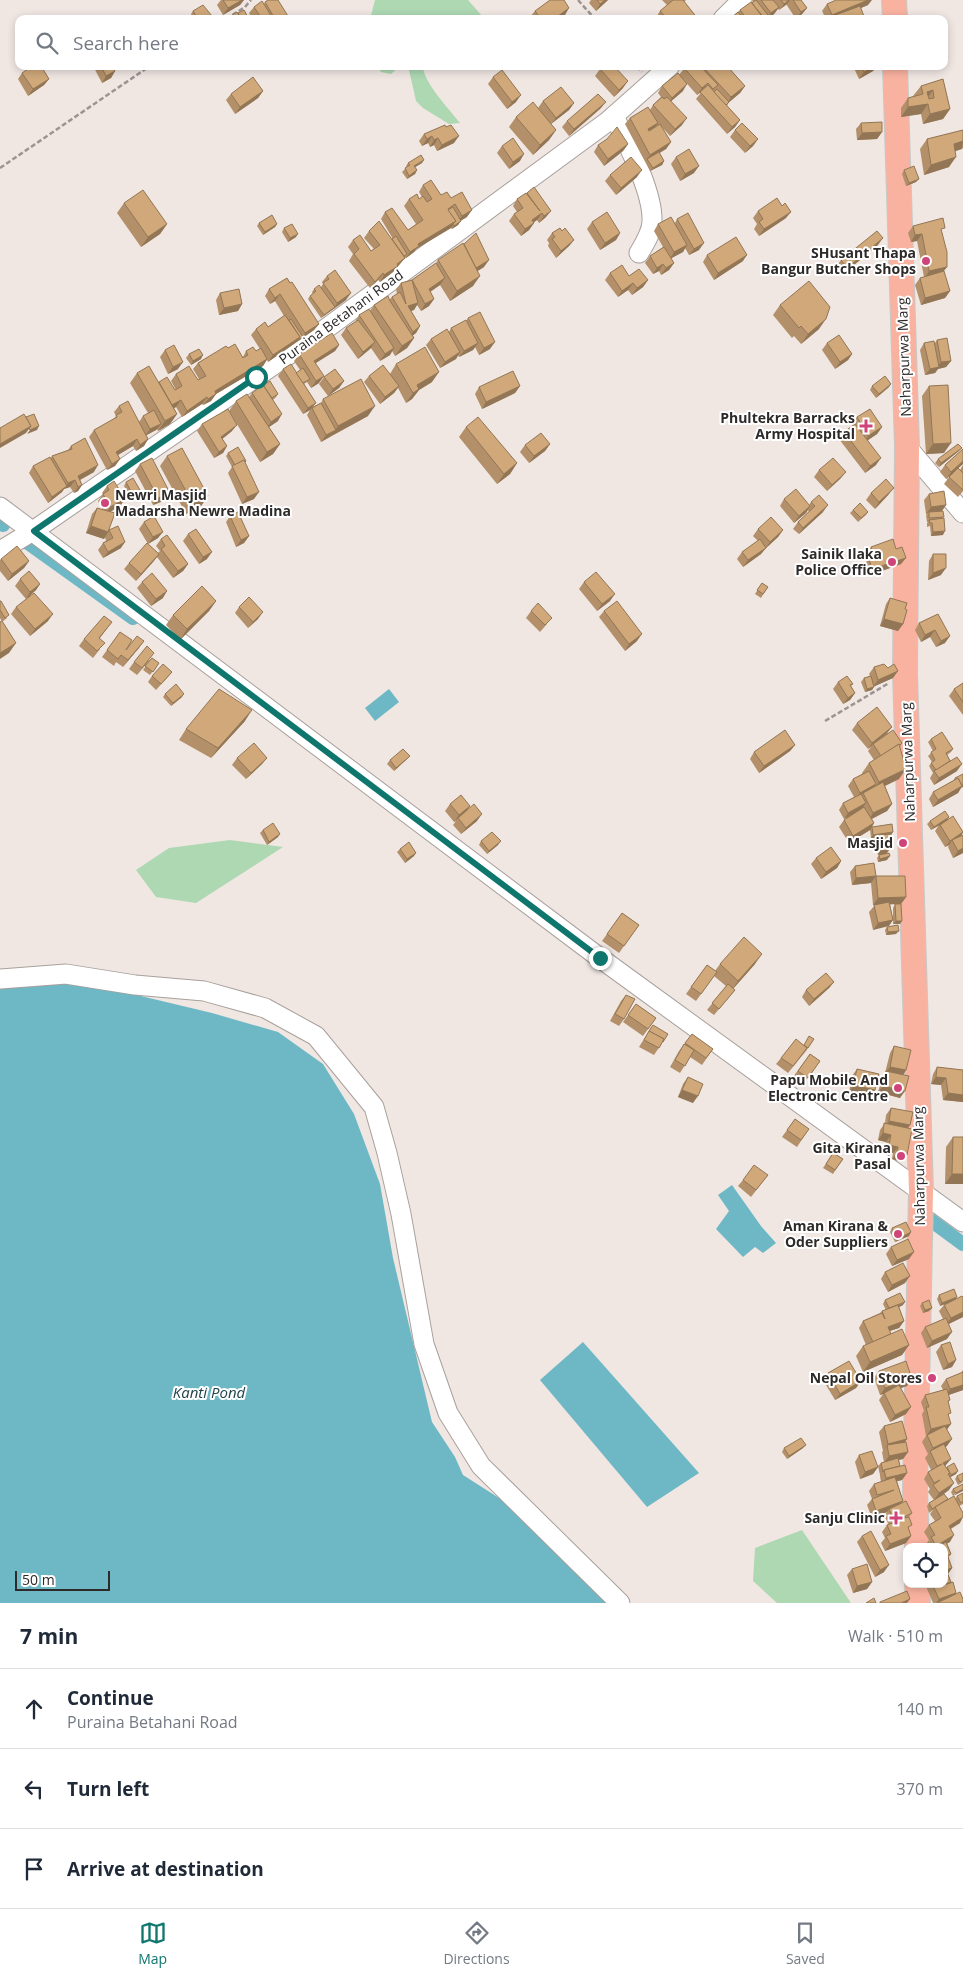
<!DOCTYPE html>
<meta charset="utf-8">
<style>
:root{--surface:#fff;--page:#f2f2f3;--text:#1f2937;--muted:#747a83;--line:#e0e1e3;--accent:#0f766e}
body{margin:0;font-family:"Open Sans",sans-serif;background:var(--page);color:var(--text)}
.controls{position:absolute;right:15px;bottom:15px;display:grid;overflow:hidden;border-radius:10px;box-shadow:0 2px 8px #0003}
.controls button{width:45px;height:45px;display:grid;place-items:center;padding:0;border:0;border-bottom:1px solid var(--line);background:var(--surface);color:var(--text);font:25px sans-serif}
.scale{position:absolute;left:15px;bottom:12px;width:95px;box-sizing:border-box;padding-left:5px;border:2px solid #2d2a29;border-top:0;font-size:14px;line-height:18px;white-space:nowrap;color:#2d2a29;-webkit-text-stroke:4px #fff;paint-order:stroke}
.stop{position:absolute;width:15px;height:15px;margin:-11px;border:4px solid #0f766e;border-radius:50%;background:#fff}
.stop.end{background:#0f766e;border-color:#fff;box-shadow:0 1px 5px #0008}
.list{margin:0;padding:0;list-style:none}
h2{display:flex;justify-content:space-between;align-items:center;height:65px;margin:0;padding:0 20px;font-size:21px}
h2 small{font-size:16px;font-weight:400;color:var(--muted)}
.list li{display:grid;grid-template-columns:32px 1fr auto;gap:15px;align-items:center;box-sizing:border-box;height:80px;padding:0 20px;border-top:1px solid var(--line)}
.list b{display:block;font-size:19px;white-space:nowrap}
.list p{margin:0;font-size:16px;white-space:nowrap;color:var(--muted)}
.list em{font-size:16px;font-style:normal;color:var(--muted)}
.icon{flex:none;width:28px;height:28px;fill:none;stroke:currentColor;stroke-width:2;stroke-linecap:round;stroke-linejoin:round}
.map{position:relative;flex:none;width:963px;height:1603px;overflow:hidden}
.search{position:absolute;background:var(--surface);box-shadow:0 2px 8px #0003;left:15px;right:15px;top:15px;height:55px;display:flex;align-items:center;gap:12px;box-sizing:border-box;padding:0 18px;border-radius:10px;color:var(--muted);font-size:19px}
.sheet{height:305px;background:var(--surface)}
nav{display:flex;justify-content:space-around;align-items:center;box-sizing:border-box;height:70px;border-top:1px solid var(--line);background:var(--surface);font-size:14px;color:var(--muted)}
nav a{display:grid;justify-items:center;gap:2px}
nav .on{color:var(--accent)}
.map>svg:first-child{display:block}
</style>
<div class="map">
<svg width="963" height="1603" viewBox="0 0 963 1603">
<rect width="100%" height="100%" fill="#f0e7e3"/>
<!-- green -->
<g fill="#add8b2">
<polygon points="375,0 468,0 483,17 479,19 370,19"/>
<path d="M377,66h46c0,16 27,44 37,57l-11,1 -26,-16 -7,-7 -7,-31 -10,-3 -8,7 -10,-2z"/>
<polygon points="230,840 283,847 196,903 156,897 136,870 169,848"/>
<polygon points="802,1530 851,1603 777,1603 753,1581 755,1548"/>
</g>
<!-- water -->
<g fill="#6eb8c6">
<polygon points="389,689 399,702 375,721 365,708"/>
<polygon points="57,983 99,986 212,1013 278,1032 323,1064 354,1114 380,1184 393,1258 432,1422 455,1457 463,1475 529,1517 609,1603 0,1603 0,986"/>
<polygon points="732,1185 761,1226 776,1243 763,1253 755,1247 743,1257 716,1229 729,1211 718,1195"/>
<polygon points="583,1342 699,1473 647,1507 540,1380"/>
</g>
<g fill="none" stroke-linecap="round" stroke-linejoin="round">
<!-- canal -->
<g stroke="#6eb8c6" stroke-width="14">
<polyline points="0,523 3,525"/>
<polyline points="24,540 133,618"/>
<polyline points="929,1219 963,1244"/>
</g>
<defs>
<g id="minor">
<polyline points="723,19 742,0"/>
<path d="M614,116c13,27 39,75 38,105 0,11 -7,22 -13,32"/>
<polyline points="907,447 963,513"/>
<polyline points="0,507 600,958 963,1222"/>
<polyline points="0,551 33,531 320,333 607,122 670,66"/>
<polyline points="0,979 66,974 135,985 204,991 265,1008 316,1036 374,1107 387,1153 401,1214 424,1344 448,1413 481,1466 620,1603"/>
</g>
<g id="major">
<polyline points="894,0 895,19"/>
<polyline points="895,66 907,447 905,673 921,1191 915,1490 917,1547"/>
<polyline points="917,1584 918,1603"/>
</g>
</defs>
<!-- minor casing -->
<use href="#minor" stroke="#a8a09c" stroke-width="21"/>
<!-- major casing -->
<use href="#major" stroke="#c8c8c7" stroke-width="26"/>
<!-- path -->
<g stroke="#9b9592" stroke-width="2.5" stroke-dasharray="5 2.5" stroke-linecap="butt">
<polyline points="578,0 595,19"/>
<polyline points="226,19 245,7 251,0"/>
<polyline points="637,66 642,72"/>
<polyline points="0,168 150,66"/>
<polyline points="825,721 889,683"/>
</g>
<!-- minor -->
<use href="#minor" stroke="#fff" stroke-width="19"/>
<!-- major -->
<use href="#major" stroke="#fab2a0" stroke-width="24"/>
</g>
<!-- wall -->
<g fill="#b39069" fill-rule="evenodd">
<polygon points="221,0 244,0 240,5 223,15 217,5"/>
<polygon points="591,0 608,0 596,11 589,3"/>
<polygon points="662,0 686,0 684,2 698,19 655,19 660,11 671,2 667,5"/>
<polygon points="752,0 801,0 807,8 802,14 796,19 786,4 779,10 778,9 774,14 768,19 730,19 740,10 753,2"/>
<polygon points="265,2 286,19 252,19 249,13 254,7 264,4"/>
<polygon points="827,4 868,5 861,8 865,19 826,19 822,11"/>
<polygon points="193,11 210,19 193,19 191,14"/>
<polygon points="535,11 565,15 559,19 531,19 530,17"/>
<polygon points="93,66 113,66 115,71 111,78 102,83"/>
<polygon points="686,66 727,66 745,86 740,93 729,102 727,106 740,120 735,127 727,134 696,99 703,90 697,95 682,78 683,91 671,101 682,125 670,136 660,125 671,142 666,149 659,153 664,161 662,165 650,171 625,124 630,118 650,110 653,105 661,97 658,93 662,86 679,75"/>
<polygon points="853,66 877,66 873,71 859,79"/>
<polygon points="600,69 623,88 614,97 595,76"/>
<polygon points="22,73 49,79 44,85 28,96 18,79"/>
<polygon points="493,77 516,102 507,109 488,84"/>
<polygon points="943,79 950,109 943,119 923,124 921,114 901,117 901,108 908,98 914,96 913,96 921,86"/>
<polygon points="263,91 258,98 235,114 226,100 231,94"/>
<polygon points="543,101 574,103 569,110 551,124 556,130 549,140 533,155 509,127 516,117 544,116 538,108"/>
<polygon points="601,108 569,136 562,127 567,121"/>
<polygon points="861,123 882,132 877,139 857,140 856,129"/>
<polygon points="735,130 758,139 753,146 745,153 730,137"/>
<polygon points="963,130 963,148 955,151 949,167 924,175 920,149 927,139"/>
<polygon points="424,134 454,143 437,151 434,145 430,147 428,143 422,146 419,141"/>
<polygon points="628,144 623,151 604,166 594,152 598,145"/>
<polygon points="502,146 520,161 509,169 497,153"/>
<polygon points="676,157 694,173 680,181 671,164"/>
<polygon points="408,163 422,163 415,167 417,170 415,174 407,179 402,172 407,167 406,166"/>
<polygon points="904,170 916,182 906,186 902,174"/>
<polygon points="610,175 637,177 616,195 605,181"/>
<polygon points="423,185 441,195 451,198 467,217 460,221 458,225 452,229 451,228 416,249 414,252 406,258 405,257 400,264 396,268 393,272 380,282 378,280 370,288 349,261 353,254 348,247 353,240 371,251 374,249 364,238 369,231 392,239 393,239 381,219 385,212 408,230 416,224 404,206 409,199 419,199 422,197 419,192"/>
<polygon points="527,193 546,217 539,223 537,220 533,223 534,223 529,230 521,236 509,221 514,214 517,212 513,206 517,199"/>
<polygon points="124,203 167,224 160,234 141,247 117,213"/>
<polygon points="758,211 786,218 759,236 754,229 757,224 753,218"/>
<polygon points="677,219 699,250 689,255 685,248 683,252 671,258 674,263 669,270 661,275 659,271 653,274 645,263 650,256 663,247 654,231 658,224 675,223"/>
<polygon points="592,222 620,233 616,240 600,250 587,229"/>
<polygon points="259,223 277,224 275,227 263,235 257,226"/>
<polygon points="913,226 942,232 947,267 943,272 950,291 945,298 921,305 915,285 920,278 924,277 917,241 911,242 908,233"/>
<polygon points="284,228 296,237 288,242 282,232"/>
<polygon points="562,231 574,240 569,246 556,258 548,246 549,243 547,240 552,233"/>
<polygon points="878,245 842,275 836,267 841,260"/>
<polygon points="707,255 743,261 714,280 703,262"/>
<polygon points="438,260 484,267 478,271 473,286 450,301 440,285 430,292 434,299 429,306 421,311 417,305 414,310 411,311 420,326 416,333 413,335 414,338 407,348 395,356 392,351 390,355 380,361 371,348 358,359 341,335 346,328 355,322 359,315 370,311 374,305 389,300 392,297 397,294 396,289 401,283 412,280 436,263"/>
<polygon points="610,273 629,276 648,280 643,287 632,295 628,290 618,297 605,280"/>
<polygon points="327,276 346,300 321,318 308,299 310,296 313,294 312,292 314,289 321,287 323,284 322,282"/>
<polygon points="287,278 319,324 314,330 268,362 267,360 263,366 216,394 211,401 203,405 202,404 182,417 176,407 174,408 177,414 170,424 158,431 157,429 156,430 146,435 148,439 144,446 136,451 133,446 118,455 120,459 115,466 107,470 89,437 94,430 113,420 116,416 114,412 119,406 139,422 143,416 148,413 130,383 137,373 175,390 176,390 171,381 176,374 198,380 199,379 193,369 198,363 228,348 243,357 246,351 256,351 260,349 251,335 256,329 268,327 284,316 275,301 270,304 265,296 269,289"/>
<polygon points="220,293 242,304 238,311 219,315 216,300"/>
<polygon points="780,305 819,329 801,344 794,336 792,338 773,315"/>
<polygon points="468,318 490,349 479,355 475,347 473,350 459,357 458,355 456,359 440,368 426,345 431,339 449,332 451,328 466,321"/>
<polygon points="937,340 951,361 946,367 938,369 935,373 925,375 920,350 924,343 935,343"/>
<polygon points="827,343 852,354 848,360 835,369 822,350"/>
<polygon points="339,345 335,351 316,363 319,383 311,388 307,382 304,384 316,403 312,407 321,403 323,399 368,416 321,442 307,415 310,410 303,414 278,376 283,369 296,373 300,370 294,361 299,354"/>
<polygon points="165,350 178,369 168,374 160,357"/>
<polygon points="189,354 201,359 191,365 186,358"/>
<polygon points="396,364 432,382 419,390 412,399 406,403 398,388 394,393 380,404 364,382 369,376 390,374"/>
<polygon points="324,377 344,381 339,388 328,396 319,384"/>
<polygon points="520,386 515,393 482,409 475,394 479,387"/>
<polygon points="872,386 889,387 876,398 870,390"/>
<polygon points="929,386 944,453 926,454 922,396"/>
<polygon points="252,393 278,394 276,397 273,400 278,421 269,427 280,444 273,454 260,462 229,411 236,401 249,397"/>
<polygon points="857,417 882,427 877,434 867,440 876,465 865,473 839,439 844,432 853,425 852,424"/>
<polygon points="202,424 232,431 222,439 227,446 223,453 214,458 197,431"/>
<polygon points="466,427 517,463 510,474 497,484 459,437"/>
<polygon points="550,444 545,451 529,463 520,452 525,445"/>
<polygon points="71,446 94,472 80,480 82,485 78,491 74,493 70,487 64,489 62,492 48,503 29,473 33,466 51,458 52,456 68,450"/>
<polygon points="963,449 963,464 958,468 960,470 963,465 963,491 958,497 944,484 949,477 957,468 946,479 940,472 945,465"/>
<polygon points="959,451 939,467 935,463 938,459"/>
<polygon points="228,453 245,462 254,499 242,504 228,473 232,467 226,456"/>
<polygon points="167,456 208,496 201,506 186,514 160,466"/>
<polygon points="140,464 166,500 153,505 135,471"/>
<polygon points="819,470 841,478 827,491 814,477"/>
<polygon points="126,482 140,490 138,494 131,498 124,486"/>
<polygon points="107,486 125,499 120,506 110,512 109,530 121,548 103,558 98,550 103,543 106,541 105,537 104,539 86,533 92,514 97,508 103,510 98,501 103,494 102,493"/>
<polygon points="871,493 889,494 875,509 866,500"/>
<polygon points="929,494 946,505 942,511 943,518 943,535 931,536 930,526 927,527 927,523 928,522 927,522 926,515 927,514 926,514 924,500"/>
<polygon points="784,499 809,505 811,502 823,512 799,534 793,529 798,522 809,512 808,510 806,513 794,523 780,506"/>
<polygon points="853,510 868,512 866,515 858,522 850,513"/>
<polygon points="230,516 249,536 244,543 236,547 226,522"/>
<polygon points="144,522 158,538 148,544 158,553 160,551 156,546 161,539 188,564 183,571 173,578 157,557 136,581 124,569 129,563 148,544 139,529"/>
<polygon points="758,529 783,530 778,537 765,549 761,554 743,567 737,559 742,552 758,541 753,536"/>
<polygon points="188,534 207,559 199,564 183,541"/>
<polygon points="871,547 901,564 868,576 864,566 868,559 867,553"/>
<polygon points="933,554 941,575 928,580 929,561"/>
<polygon points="1,559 29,561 24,568 8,581 0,571 0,560"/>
<polygon points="20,579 40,584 36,590 26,599 15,586"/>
<polygon points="142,582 163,598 151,606 137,588"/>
<polygon points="584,582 610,601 597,611 579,589"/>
<polygon points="762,583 768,587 761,598 755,594"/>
<polygon points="890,598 903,624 898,631 880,626 886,604"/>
<polygon points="0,601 7,618 2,622 0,618"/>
<polygon points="216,601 209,611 180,640 166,625 173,615"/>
<polygon points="16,607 48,621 30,636 11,614"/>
<polygon points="239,607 258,619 248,628 235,613"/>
<polygon points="531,611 547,624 540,632 526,618"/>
<polygon points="604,611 637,641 625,651 599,617"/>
<polygon points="938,614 945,643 936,647 930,637 921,642 915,630 919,623"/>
<polygon points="112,622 100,638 100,649 93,658 79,646 84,639"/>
<polygon points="120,632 126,650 144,641 123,667 116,662 114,666 102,657"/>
<polygon points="152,658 159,663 150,675 143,670"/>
<polygon points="150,660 137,675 129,669 134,662"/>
<polygon points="874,667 893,678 874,686 872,690 865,692 861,682 864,678 870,676 869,674"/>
<polygon points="172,672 167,678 156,690 148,682 152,676"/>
<polygon points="838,682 853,684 851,686 855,693 850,700 843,704 833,689"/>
<polygon points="963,683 963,715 949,696 954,689"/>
<polygon points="165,694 182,697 171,706 163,697"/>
<polygon points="245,721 211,758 179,740 186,729"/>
<polygon points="857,723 892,727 887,733 902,743 900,747 899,779 885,786 892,804 887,811 872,819 874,823 872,827 891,835 889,841 875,843 875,838 871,838 870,830 849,843 839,827 844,820 849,816 844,819 839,810 843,803 854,797 848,786 853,779 862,774 862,773 869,763 874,760 868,751 871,747 868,749 852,730"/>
<polygon points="931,739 953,749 951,752 947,755 957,771 934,785 930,778 933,773 929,766 932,762 928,756 933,751 928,742"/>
<polygon points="795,745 790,751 759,773 750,759 754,752"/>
<polygon points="410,756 407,759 394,771 387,764 390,760"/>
<polygon points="237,758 267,758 262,764 246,779 232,765"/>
<polygon points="955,778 961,788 958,793 933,807 929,799 933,792 953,781"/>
<polygon points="450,804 470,806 467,810 477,821 461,834 453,825 456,821 454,822 445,811"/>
<polygon points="948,820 963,833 961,836 963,853 953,858 948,847 949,845 945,847 935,831 939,825 931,830 927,824 930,821"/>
<polygon points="263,830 278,837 267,845 260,833"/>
<polygon points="481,841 498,845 487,854 479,845"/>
<polygon points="880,847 887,853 887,860 878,862 877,858 879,855 881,854 878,855 877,851"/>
<polygon points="400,849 414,856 405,863 397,852"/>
<polygon points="816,858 841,861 837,868 821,879 811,864"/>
<path d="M855,866l21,10 30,21 -5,7 -1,20h-7v-4l-20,10 -4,-18 6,-7h-2l-2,-22 -19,2 -2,-13zM890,904h5l-2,4v11z"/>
<polygon points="622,913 639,925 619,953 602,941"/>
<polygon points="887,927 896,934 886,935 885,930"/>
<polygon points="720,964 755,964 733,989 735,990 730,996 714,1015 707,1010 726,986 714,976 696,1001 686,994 707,965 715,971"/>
<polygon points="834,982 829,988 809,1006 802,997 806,990"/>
<polygon points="626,995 624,1019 619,1026 610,1021 621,1001"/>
<polygon points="636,1004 656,1018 643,1036 623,1022"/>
<polygon points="649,1031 668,1034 654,1055 639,1047"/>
<polygon points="692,1034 713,1049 702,1065 690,1057 680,1073 670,1067 679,1051"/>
<polygon points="814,1039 806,1051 788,1073 776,1064 781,1058"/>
<polygon points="894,1046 906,1070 903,1075 900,1098 878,1092 882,1078 885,1073 890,1053"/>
<polygon points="810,1054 820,1061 803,1084 793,1077"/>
<polygon points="937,1067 963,1070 963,1102 943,1100 941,1085 931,1084 933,1074"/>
<polygon points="857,1069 875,1090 870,1097 849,1092 852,1076"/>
<polygon points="688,1077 693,1103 678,1097 683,1084"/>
<polygon points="891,1108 908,1128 902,1162 892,1159 893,1153 884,1152 886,1142 878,1140 880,1130 885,1123 886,1115"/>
<polygon points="795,1119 809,1129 797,1147 782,1137"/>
<polygon points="953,1137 963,1184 945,1184 946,1147"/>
<polygon points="833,1153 843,1159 833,1174 823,1168"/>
<polygon points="768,1175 751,1197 738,1186 743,1180"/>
<polygon points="892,1228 909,1236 895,1242 890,1232"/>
<polygon points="891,1247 909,1259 892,1266 886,1254"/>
<polygon points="885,1272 905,1283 888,1292 881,1279"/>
<polygon points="939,1295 956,1299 963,1297 963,1317 949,1324 947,1339 927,1348 921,1333 925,1327 943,1319 939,1311 945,1304 940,1306 937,1299"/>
<polygon points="885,1300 903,1305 899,1307 904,1321 899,1328 890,1331 891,1334 909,1345 902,1355 863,1372 856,1356 863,1346 866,1345 859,1328 863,1321 880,1313 882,1311 886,1310 883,1304"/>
<polygon points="922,1303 932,1308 929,1311 923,1313 920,1306"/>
<polygon points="941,1345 956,1360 952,1367 943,1370 936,1352"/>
<polygon points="963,1370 963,1390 948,1395 950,1400 948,1402 949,1417 947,1429 947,1446 945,1447 946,1465 945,1466 946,1468 947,1467 956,1474 950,1477 949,1490 944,1494 948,1499 955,1499 957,1496 963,1493 963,1504 959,1506 960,1523 951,1529 950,1542 947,1543 951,1554 948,1558 952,1568 948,1574 951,1582 950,1583 956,1593 955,1594 963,1603 933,1603 925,1584 944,1584 944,1547 928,1547 926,1544 929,1540 924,1532 929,1525 935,1521 930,1514 933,1510 929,1513 927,1506 929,1503 934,1500 928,1492 930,1489 924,1479 928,1472 931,1470 925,1458 928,1454 922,1442 926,1436 922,1414 924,1411 921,1402 925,1395 943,1390 941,1386 946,1379 960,1374"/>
<polygon points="879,1371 907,1386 901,1388 906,1414 890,1422 879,1400 883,1394 880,1395 874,1378"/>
<polygon points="828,1373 861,1381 856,1388 835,1400 823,1380"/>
<polygon points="884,1426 907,1439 905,1442 908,1452 903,1459 899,1460 900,1466 907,1473 902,1480 897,1481 903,1501 901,1503 912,1513 909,1517 909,1530 911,1536 906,1543 885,1551 881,1543 885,1538 882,1532 887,1525 889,1525 884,1516 887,1512 872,1518 867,1505 872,1499 869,1491 874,1484 881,1482 880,1476 880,1475 878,1466 881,1463 884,1462 882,1452 883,1451 879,1432"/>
<polygon points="784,1448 803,1448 787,1459 782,1452"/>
<polygon points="859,1455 878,1467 873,1474 860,1479 855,1462"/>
<polygon points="957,1476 963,1482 958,1485 955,1479"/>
<polygon points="963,1484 953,1496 951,1492 953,1489"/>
<polygon points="862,1536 884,1572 875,1577 857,1542"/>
<polygon points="852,1569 872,1582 867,1589 853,1593 847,1575"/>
</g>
<!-- shaded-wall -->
<g fill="#927655">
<polygon points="242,0 244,0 240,5 223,15 228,8"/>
<polygon points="605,0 608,0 596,11 600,4"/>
<polygon points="789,0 790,0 786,5 779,10 784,4"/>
<polygon points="868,0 872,0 868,5 834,19 829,19 832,15"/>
<polygon points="779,7 774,14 767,19 771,13"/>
<polygon points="569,8 565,15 559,19 554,19"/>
<polygon points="807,8 802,14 796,19 801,12"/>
<polygon points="875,66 877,66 873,71 859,79 864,72"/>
<polygon points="115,71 111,78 102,83 106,76"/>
<polygon points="49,79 44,85 28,96 33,89"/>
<polygon points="628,81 623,88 614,97 619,90"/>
<polygon points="708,83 703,90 697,95 702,88"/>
<polygon points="687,84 683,91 668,104 672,98"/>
<polygon points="745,86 740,93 727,104 731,97"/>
<polygon points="933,90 926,100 927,92"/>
<polygon points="263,91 258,98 235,114 240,107"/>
<polygon points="521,95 516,102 507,109 512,102"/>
<polygon points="606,102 601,108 569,136 574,129"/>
<polygon points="574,103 569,110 551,124 556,118"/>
<polygon points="928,104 921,114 901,117 908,107"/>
<polygon points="950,109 943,119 923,124 930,114"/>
<polygon points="687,118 682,125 670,136 675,129"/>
<polygon points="740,120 735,127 727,134 732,127"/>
<polygon points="658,123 653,130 643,136 648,129"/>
<polygon points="556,130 549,140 533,155 540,145"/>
<polygon points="882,132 877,139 857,140 862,133"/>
<polygon points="432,136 428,143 422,146 427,139"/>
<polygon points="459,136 454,143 437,151 442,145"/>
<polygon points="438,138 434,145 430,147 434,140"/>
<polygon points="758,139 753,146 745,153 750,146"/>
<polygon points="963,141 962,149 947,154 954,144"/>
<polygon points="671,142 666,149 648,160 647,159 645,162 650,155"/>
<polygon points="628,144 623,151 604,166 608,159"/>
<polygon points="524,154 520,161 509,169 513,162"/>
<polygon points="956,157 949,167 924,175 931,165"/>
<polygon points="424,160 422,163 412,169 414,166"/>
<polygon points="664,161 662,165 650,171 653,168"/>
<polygon points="699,166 694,173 680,181 685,174"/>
<polygon points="417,170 415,174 407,179 409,176"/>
<polygon points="642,170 637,177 616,195 621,188"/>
<polygon points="919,179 916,182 906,186 909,183"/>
<polygon points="472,210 467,217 457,223 462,216"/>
<polygon points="551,211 546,217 539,223 544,216"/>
<polygon points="791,212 786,218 759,236 764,229"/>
<polygon points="542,213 537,220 527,227 532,220"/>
<polygon points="456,221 451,228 416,249 414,252 406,258 410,252 418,244"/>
<polygon points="461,221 458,225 452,229 454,226"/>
<polygon points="534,223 529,230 521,236 525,229"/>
<polygon points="167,224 160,234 141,247 148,237"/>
<polygon points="277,224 275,227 263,235 265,232"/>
<polygon points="620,233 616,240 600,250 605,243"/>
<polygon points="298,234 296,237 288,242 290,238"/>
<polygon points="922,234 917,241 911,242 915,235"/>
<polygon points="883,238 878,245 842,275 847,268"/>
<polygon points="574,240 569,246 556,258 561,251"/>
<polygon points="704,243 699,250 689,255 694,249"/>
<polygon points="687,245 683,252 670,259 674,252"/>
<polygon points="747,255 743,261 714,280 718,273"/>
<polygon points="405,258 393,272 380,282 384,275"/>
<polygon points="489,260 484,267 468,276 473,269"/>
<polygon points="674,263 669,270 661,275 666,268"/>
<polygon points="663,264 659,271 653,274 657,268"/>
<polygon points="947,267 942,273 925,278 929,271"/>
<polygon points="383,273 378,280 370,288 375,282"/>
<polygon points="480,276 473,286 450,301 457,291"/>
<polygon points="445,278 440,285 424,296 429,289"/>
<polygon points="648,280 643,287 632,295 637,288"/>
<polygon points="633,283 628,290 618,297 622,291"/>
<polygon points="950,291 945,298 921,305 925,298"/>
<polygon points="351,293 346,300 321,318 324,315 335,307 337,303"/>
<polygon points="280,294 275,301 270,304 275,298"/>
<polygon points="434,299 429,306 421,311 425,304"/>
<polygon points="418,303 414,310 403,313 408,306"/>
<polygon points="242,304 238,311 219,315 224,308"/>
<polygon points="826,319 819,329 801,344 808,334"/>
<polygon points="319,324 314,330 268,362 273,355 300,337 303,337 305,333"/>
<polygon points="420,326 416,333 408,339 413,332"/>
<polygon points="414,338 407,348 395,356 402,346"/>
<polygon points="375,342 370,349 358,359 363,352"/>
<polygon points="495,342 490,349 479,355 484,348"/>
<polygon points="478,343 473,350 459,357 464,351"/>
<polygon points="339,345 335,351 309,367 314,361"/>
<polygon points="394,348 390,355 380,361 385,354"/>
<polygon points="460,352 456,359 440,368 445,362"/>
<polygon points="852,354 848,360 835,369 840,362"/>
<polygon points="203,355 201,359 191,365 193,361"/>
<polygon points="267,359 263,366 216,394 211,401 203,405 215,391"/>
<polygon points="951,361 946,367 938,369 935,373 925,375 930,369 937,367 941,362"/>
<polygon points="183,362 178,369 168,374 173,367"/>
<polygon points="439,372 432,382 419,390 412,399 406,403 413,393 417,385"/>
<polygon points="324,376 319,383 311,388 316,381"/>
<polygon points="344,381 339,388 328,396 333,389"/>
<polygon points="891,384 889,387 876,398 879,394"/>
<polygon points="399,386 394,393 380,404 385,397"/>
<polygon points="520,386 515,393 482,409 486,402"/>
<polygon points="207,397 202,404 182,417 187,411"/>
<polygon points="181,400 176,407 164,414 169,407"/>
<polygon points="316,403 310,410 303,414 308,408"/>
<polygon points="375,406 368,416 331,436 338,426"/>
<polygon points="177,414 170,424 158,431 165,421"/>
<polygon points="282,414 278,421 266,429 271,422"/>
<polygon points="161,424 156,430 145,436 150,429"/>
<polygon points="237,425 232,431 216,444 221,437"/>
<polygon points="31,426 26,433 0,448 0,444"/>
<polygon points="39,426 37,430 27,434 30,430"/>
<polygon points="882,427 877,434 864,443 868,436"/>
<polygon points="336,430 331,436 321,442 326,435"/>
<polygon points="137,439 133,446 111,459 116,452"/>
<polygon points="148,439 144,446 136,451 140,445"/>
<polygon points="951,443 944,453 926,454 933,444"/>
<polygon points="280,444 273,454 260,462 267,452"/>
<polygon points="550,444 545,451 529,463 534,456"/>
<polygon points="227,446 223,453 214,458 219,452"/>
<polygon points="962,448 959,451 939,467 941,463"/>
<polygon points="881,458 876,465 865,473 870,466"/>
<polygon points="120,459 115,466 107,470 112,464"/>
<polygon points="963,461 963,464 946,479 951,472"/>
<polygon points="517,463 510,474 497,484 504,474"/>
<polygon points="98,465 94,472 76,482 78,476"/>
<polygon points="846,472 841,478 827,491 832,485"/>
<polygon points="75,480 70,487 64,489 62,492 48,503 52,497 65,487 68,483"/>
<polygon points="82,485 78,491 74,493 78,487"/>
<polygon points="894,488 889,494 875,509 879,502"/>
<polygon points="140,490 138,494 131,498 133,495"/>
<polygon points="259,492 254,499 242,504 247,497"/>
<polygon points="170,493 166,500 153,505 158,498"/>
<polygon points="208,496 201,506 186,514 193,504"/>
<polygon points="125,499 120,506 106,514 110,507"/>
<polygon points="828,505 823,512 799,534 803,528"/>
<polygon points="946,505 941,512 929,512 926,514 931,507"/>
<polygon points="810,506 806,513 794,523 799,516"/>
<polygon points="91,526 108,532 104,539 86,533"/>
<polygon points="783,530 778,537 765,549 770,542"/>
<polygon points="945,531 943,535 931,536 933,532"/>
<polygon points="163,532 158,538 148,544 153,537"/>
<polygon points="249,536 244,543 236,547 241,540"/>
<polygon points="125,542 121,548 103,558 108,552"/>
<polygon points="766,548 761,554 743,567 748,560"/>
<polygon points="212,552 207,559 199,564 203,557"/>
<polygon points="159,554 154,561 136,581 141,574"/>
<polygon points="906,558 901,564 868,576 872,569"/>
<polygon points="29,561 24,568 8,581 12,574"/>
<polygon points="188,564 183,571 173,578 178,571"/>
<polygon points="946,568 941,575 928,580 933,573"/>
<polygon points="40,584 36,590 26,599 30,592"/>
<polygon points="167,591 163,598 151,606 156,599"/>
<polygon points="615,594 610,601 597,611 602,604"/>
<polygon points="216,601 209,611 180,640 187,629"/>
<polygon points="263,612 258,619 248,628 253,622"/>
<polygon points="53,614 48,621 30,636 35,629"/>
<polygon points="884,619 903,624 898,631 880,626"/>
<polygon points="935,630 930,637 921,642 925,635"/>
<polygon points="642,634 637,641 625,651 629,644"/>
<polygon points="950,636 945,643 936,647 941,641"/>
<polygon points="144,641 139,648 123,667 128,660"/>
<polygon points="16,643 9,653 0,659 0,653"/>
<polygon points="898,671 893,678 873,687 878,680"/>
<polygon points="874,687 872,690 865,692 867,689"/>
<polygon points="855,693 850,700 843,704 848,698"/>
<polygon points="184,694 182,697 171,706 173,703"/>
<polygon points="252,710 245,721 211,758 218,748"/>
<polygon points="892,727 887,733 873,744 868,749 872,743"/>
<polygon points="795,745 790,751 759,773 764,766"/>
<polygon points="410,756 407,759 394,771 396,768"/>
<polygon points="267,758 262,764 246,779 251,773"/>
<polygon points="962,764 957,771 934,785 939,778"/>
<polygon points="906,769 899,779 872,792 879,782"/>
<polygon points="876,784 871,791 863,793 860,797 855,799 860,793"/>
<polygon points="963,785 963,787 961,788 958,793 933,807 938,800"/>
<polygon points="866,803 861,810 844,819 848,813"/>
<polygon points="892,804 887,811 869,820 873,813"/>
<polygon points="470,806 465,813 458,818 454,822 459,815"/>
<polygon points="482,814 477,821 461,834 466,828"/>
<polygon points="949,817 947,821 931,830 934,827"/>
<polygon points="874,823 870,830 849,843 853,836"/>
<polygon points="893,832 891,835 877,835 875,838 871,838 873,835"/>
<polygon points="963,832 959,839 952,840 949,845 945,847 950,841"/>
<polygon points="280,834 278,837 267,845 269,842"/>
<polygon points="891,838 889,841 875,843 877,840"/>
<polygon points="501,841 498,845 487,854 489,851"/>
<polygon points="963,848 963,853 953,858 958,851"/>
<polygon points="889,850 887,853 878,855 880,851"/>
<polygon points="416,853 414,856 405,863 407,859"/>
<polygon points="890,856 887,860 878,862 880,859"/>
<polygon points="841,861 837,868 821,879 826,872"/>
<polygon points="876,876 871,883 852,885 856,878"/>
<polygon points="906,897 901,904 873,905 878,898"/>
<polygon points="893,920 889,926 873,930 878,923"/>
<polygon points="896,921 902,921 900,924 893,924"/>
<polygon points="899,931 896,934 886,935 888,932"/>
<polygon points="762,954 755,964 731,991 738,981"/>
<polygon points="834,982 829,988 809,1006 814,999"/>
<polygon points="890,1067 906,1070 902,1077 886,1072"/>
<polygon points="936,1077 946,1078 941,1085 931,1084"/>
<polygon points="853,1085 875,1090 870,1097 849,1092"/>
<polygon points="883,1086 905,1091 900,1098 878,1092"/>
<polygon points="682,1090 698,1096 693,1103 678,1097"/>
<polygon points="948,1093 963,1095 963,1102 943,1100"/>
<polygon points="889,1121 910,1125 906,1131 884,1128"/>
<polygon points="883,1133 891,1135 886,1142 878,1140"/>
<polygon points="889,1145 898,1147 893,1153 884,1152"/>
<polygon points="897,1153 907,1155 902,1162 892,1159"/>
<polygon points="952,1174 963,1174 963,1184 945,1184"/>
<polygon points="911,1232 909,1236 895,1242 898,1239"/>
<polygon points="914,1252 909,1259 892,1266 897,1260"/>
<polygon points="910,1276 905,1283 888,1292 892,1285"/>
<polygon points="957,1297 955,1300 940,1306 942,1303"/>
<polygon points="905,1302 903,1305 887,1313 890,1309"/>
<polygon points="932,1308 929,1311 923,1313 925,1310"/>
<polygon points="963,1312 963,1317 946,1325 951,1318"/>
<polygon points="904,1321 899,1328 883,1333 888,1327"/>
<polygon points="952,1332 947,1339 927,1348 932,1341"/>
<polygon points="909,1345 902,1355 863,1372 870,1362"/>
<polygon points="956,1360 952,1367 943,1370 948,1364"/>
<polygon points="912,1379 907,1386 880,1395 885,1388"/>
<polygon points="861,1381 856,1388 835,1400 840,1394"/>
<polygon points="963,1385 963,1390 946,1396 950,1389"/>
<polygon points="911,1407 906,1414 890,1422 895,1415"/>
<polygon points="951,1424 946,1431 927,1435 931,1429"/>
<polygon points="907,1439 902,1446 887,1445 883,1451 888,1444"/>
<polygon points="952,1439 947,1446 931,1454 930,1452 933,1448"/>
<polygon points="806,1445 803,1448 787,1459 789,1456"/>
<polygon points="908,1452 903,1459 884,1463 889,1456"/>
<polygon points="951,1459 946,1465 939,1469 943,1463"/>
<polygon points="878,1467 873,1474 860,1479 865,1472"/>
<polygon points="958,1471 956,1474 949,1478 951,1475"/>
<polygon points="907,1473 902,1480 882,1485 886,1478"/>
<polygon points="954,1483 949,1490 934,1500 939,1493"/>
<polygon points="963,1489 963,1491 953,1496 956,1493"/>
<polygon points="903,1501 898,1507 889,1509 887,1512 872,1518 876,1511"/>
<polygon points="963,1517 960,1523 944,1532 949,1526"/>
<polygon points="954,1535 950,1542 941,1547 935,1547"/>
<polygon points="911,1536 906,1543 885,1551 890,1544"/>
<polygon points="889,1565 884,1572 875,1577 880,1570"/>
<polygon points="952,1568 947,1575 946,1570"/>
<polygon points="872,1582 867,1589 853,1593 857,1586"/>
<polygon points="956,1593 951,1599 936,1603 939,1599"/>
<polygon points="910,1599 907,1603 901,1603"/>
</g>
<!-- building -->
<g fill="#d0a87a" stroke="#927655" fill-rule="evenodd">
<polygon points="223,0 242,0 228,8"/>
<polygon points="268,0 278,0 288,16 283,19 275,19 265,2"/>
<polygon points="550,0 564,0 569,8 554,19 552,16 548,19 541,19 535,11"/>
<polygon points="597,0 605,0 600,4"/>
<polygon points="673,0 683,0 698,19 667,19 660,11"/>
<polygon points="756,0 768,15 764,18 752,3"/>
<polygon points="761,0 773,0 779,7 771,13"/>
<polygon points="781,0 789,0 784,4"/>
<polygon points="793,0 801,0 807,8 801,12"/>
<polygon points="836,0 868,0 832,15 827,4"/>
<polygon points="262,1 273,19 262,19 254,7"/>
<polygon points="751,2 764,19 747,19 740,10"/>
<polygon points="203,5 212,16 207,19 198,19 193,11"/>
<polygon points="860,6 865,19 827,19 827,18"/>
<polygon points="244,10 249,19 241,19 238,13"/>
<polygon points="237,12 241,19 228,19 228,18"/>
<polygon points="738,12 744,19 730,19"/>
<polygon points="32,66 41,66 49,79 33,89 22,73"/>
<polygon points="101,66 113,66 115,71 106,76"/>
<polygon points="603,66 614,66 628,81 619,90 600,69"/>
<polygon points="686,66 700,66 718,85 713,89 708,83 702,88 684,68"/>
<polygon points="702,66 727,66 745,86 731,97"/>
<polygon points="861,66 875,66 864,72"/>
<polygon points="502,70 521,95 512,102 493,77"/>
<polygon points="678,73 687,84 672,98 662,86"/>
<polygon points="253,77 263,91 240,107 231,94"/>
<path d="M943,79l7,30 -20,5 -2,-10 -20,3v-9l15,-4 -2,-8zM933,90l1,8 -5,1 -2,-7z"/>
<polygon points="708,85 740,120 732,127 700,92"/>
<polygon points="561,87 574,103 556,118 543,101"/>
<polygon points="717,89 729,102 726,105 714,92"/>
<polygon points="598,94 606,102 574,129 567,121"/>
<polygon points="662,97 664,99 667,97 687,118 675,129 653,105"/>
<polygon points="533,102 556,130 540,145 516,117"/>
<polygon points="648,107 658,123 648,129 649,131 660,124 671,142 650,155 630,118"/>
<polygon points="882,122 882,132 862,133 861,123"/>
<polygon points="742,123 758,139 750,146 735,130"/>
<polygon points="445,125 446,127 451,125 459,136 442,145 438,138 434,140 432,136 427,139 424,134"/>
<polygon points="617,127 628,144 608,159 598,145 607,139"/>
<polygon points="963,130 963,141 954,144 956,157 931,165 927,139"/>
<polygon points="513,138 524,154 513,162 502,146"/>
<polygon points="689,149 699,166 685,174 676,157"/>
<polygon points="659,152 664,161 653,168 647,159"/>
<polygon points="421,155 424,160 414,166 417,170 409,176 405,168 410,165 408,163"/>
<polygon points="631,157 642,170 621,188 610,175"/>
<polygon points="914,166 919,179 909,183 904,170"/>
<polygon points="431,180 441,195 447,192 451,198 462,192 472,210 462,216 455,204 448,209 456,221 418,244 419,246 410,252 385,212 392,208 408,230 423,220 409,199 417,194 419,199 423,196 427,202 432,199 423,185"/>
<polygon points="534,187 551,211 544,216 542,213 532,220 534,223 525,229 514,214 523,208 517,199 526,193 540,211 527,193"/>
<polygon points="143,190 167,224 148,237 124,203"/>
<polygon points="777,198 782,206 785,203 791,212 764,229 759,222 763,219 758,211"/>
<polygon points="453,207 461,221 454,226 453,224 456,221 448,210"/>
<polygon points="607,212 620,233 605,243 592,222"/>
<polygon points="688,213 704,243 694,249 677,219"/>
<polygon points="272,215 277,224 265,232 259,223"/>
<polygon points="671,217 687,245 674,252 658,224"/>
<polygon points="943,218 945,228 941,229 947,252 947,267 929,271 922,234 915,235 913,226"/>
<polygon points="379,221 405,258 397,264 398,266 384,275 383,273 375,282 354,254 359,249 353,240 360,235 371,251 380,245 369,231"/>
<polygon points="292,224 298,234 290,238 284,228"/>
<polygon points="560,228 562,231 565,228 574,240 561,251 552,239 555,237 552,233"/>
<polygon points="877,231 883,238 847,268 841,260"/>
<polygon points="476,233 489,260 476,268 464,244"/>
<polygon points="396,236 407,254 404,256 392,239"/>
<polygon points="736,237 747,255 718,273 707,255"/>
<polygon points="463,243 480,276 457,291 438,260"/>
<polygon points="664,247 674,263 666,268 663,264 657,268 650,256"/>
<polygon points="436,263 445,278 429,289 434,299 425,304 412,280 418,303 408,306 420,326 413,332 392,297 400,292 406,304 401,283 412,280"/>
<polygon points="622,265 629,276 639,269 648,280 637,288 633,283 622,291 610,273"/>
<polygon points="335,270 351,293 337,303 323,283 329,279 327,276"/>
<polygon points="944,271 950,291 925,298 920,278"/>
<polygon points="287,278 290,283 292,282 319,324 305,333 280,294 275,298 269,289"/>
<polygon points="809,281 830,307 826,319 808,334 801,326 799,328 780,305"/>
<polygon points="319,285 335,307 324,315 310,296 316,291 314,289"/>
<polygon points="239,289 242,304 224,308 220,293"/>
<polygon points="388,296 390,301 414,338 402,346 374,305"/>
<polygon points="369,309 394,348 385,354 359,315"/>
<polygon points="480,312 495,342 484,348 468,318"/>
<polygon points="285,315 300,337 273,355 256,329 265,322 268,327"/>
<polygon points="291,319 303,337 298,340 300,337 289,320"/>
<polygon points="358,320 375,342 363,352 346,328"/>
<polygon points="466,320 478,343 464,351 451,328"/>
<polygon points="447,329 460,352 445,362 431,339"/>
<polygon points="332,333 339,345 314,361 324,376 316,381 299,354"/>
<polygon points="839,335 852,354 840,362 827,343"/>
<polygon points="947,338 951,361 941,362 937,340"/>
<polygon points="934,341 939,367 930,369 924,343"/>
<polygon points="235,344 243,358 248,355 246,351 253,347 256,351 261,348 267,359 215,391 216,394 208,399 207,397 187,411 181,400 172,405 159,382 167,377 175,390 182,386 176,374 189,366 198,380 206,376 198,363 226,346 228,348"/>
<polygon points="174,345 183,362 173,367 165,350"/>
<polygon points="425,347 439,372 417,385 419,389 413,393 396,364"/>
<polygon points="199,349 203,355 193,361 189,354"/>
<polygon points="291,364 316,403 308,408 283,369"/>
<polygon points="383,365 399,386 385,397 369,376"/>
<polygon points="149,366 177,414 165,421 137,373"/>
<polygon points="303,368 310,379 303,383 296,373"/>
<polygon points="335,369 344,381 333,389 324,377"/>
<polygon points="513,371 520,386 486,402 479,387"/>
<polygon points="885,376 891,384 879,394 872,386"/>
<polygon points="361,379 375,406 338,426 323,399"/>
<polygon points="270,381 278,394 272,398 263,385"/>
<polygon points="263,385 282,414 271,422 252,393"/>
<polygon points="948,385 951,443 933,444 929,386"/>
<polygon points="247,394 280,444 267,452 236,401"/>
<polygon points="128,401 148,439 140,445 137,439 116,452 120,459 112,464 94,430 117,417 116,415 122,412 119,406"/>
<polygon points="321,403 336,430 326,435 312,408"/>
<polygon points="228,409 237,425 221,437 227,446 219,452 202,424"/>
<polygon points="870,409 882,427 868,436 857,417"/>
<polygon points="154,410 161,424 150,429 143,416"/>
<polygon points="24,414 31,426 0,444 0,428"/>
<polygon points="34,414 39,426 30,430 29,429 31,426 26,417"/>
<polygon points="478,417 517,463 504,474 466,427"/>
<polygon points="855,424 881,458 870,466 844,432"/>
<polygon points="541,433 550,444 534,456 525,445"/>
<polygon points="85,438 98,465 78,476 82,485 78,487 75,480 68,483 52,456 72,449 71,446"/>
<polygon points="958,444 962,448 941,463 938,459"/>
<polygon points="238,447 246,461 245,462 244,460 235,465 228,453"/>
<polygon points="182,448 208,496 193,504 167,456"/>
<polygon points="963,449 963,461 951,472 945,465"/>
<polygon points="50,457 67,486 52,497 33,466"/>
<polygon points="152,458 170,493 158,498 140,464"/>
<polygon points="833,458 846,472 832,485 819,470"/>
<polygon points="244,460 259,492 247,497 232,466"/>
<polygon points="958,468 963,473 963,490 949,477"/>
<polygon points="133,478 140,490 133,495 126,482"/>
<polygon points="886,479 894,488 879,502 871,493"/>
<polygon points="114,481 125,499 110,507 103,494 109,490 107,486"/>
<polygon points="796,489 810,506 799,516 784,499"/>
<polygon points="944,491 946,505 931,507 929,494"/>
<polygon points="819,495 828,505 803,528 798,522 815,506 811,502"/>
<polygon points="860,503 868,512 861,518 853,510"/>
<polygon points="97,508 115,513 108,532 91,526"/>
<polygon points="943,511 944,517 929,518 929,512"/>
<polygon points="238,512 249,536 241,540 230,516"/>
<polygon points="154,516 163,532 153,537 144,522"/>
<polygon points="771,517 783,530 770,542 758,529"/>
<polygon points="944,518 945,531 933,532 932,523 930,523 929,520"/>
<polygon points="118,526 125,542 108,552 103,543 113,538 109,530"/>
<polygon points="196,529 212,552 203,557 188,534"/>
<polygon points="167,535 188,564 178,571 161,549 165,546 161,539"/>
<polygon points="760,539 766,548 748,560 742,552"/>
<polygon points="893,539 896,549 902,547 906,558 872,569 869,559 875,557 871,547"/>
<polygon points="147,543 159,554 141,574 129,563"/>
<polygon points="17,546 29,561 12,574 1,559"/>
<polygon points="933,554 946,554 946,568 933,573"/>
<polygon points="29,571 40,584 30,592 20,579"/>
<polygon points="596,572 615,594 602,604 584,582"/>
<polygon points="152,573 167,591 156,599 142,582"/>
<polygon points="762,583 768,587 763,594 757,590"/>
<polygon points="202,586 216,601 187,629 173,615"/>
<polygon points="34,593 53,614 35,629 16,607"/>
<polygon points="249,597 263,612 253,622 239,607"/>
<polygon points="890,598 907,603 905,609 907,610 903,624 884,619"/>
<polygon points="0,601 1,601 9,615 5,618 0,610"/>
<polygon points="617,601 642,634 629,644 604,611"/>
<polygon points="538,603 552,618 545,625 531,611"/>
<polygon points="938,614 950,636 941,641 935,630 925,635 919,623"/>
<polygon points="104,616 112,622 99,638 105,643 97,651 84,639"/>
<polygon points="2,621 16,643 0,653 0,622"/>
<polygon points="120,632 132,640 126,650 137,636 144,641 128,660 121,655 118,659 107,650"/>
<polygon points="147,646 154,653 142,668 134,662"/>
<polygon points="152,658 159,663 153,672 145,666"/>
<polygon points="163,664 172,672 161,684 152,676"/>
<polygon points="884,664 888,668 894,664 898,671 878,680 874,667"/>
<polygon points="847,676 853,684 850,685 855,693 848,698 838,682"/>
<polygon points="871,676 874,687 867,689 864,678"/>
<polygon points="963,683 963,702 954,689"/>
<polygon points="176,684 184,694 173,703 165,694"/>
<polygon points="219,689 252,710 218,748 186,729"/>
<polygon points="877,707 892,727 872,743 857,723"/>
<polygon points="785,730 795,745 764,766 754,752"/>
<polygon points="893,730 902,743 899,746 899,744 881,756 873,744"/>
<polygon points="942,732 953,749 946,753 950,761 936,770 931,763 935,760 931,752 936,749 931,739"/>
<polygon points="254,743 267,758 251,773 237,758"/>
<polygon points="899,744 906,769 879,782 869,763"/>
<polygon points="403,749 410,756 396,768 390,760"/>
<polygon points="957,757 962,764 939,778 934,771"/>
<polygon points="869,771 876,784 860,793 853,779"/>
<polygon points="963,774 963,785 962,785 958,778 956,780 955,778"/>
<polygon points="958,778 962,786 938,800 933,792"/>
<polygon points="883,782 892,804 873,813 863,793"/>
<polygon points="861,794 866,803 848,813 843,803"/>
<polygon points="461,795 470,806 459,815 450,804"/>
<polygon points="474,804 482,814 466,828 458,818"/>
<polygon points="864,807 874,823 853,836 844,820"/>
<polygon points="945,811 949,817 934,827 930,821"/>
<polygon points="953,816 963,832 950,841 940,825"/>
<polygon points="273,823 280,834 269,842 263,830"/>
<polygon points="892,824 893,832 873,835 872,827"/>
<polygon points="492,832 501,841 489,851 481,841"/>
<polygon points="891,834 891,838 877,840 877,835"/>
<polygon points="963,835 963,848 958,851 952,840"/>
<polygon points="409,842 416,853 407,859 400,849"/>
<polygon points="888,846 889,850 880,851 880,847"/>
<polygon points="831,847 841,861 826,872 816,858"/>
<polygon points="889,853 890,856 880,859 879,855"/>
<polygon points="874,863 876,876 856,878 855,866"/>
<polygon points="876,876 905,876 906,897 878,898"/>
<polygon points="889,902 893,920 878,923 874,905"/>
<polygon points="895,904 901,904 902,921 896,921"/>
<polygon points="622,913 639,925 624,946 607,934"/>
<polygon points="898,925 899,931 888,932 887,927"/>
<polygon points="744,937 762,954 738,981 720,964"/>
<polygon points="707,965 717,972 701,994 691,987"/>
<polygon points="826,973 834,982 814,999 806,990"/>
<polygon points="728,984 735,990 719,1009 712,1003"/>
<polygon points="626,995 635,999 624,1019 615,1014"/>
<polygon points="636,1004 656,1018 648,1029 628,1015"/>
<polygon points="653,1025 668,1034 663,1042 664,1039 649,1031"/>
<polygon points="649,1031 664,1039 659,1048 644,1040"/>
<polygon points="692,1034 713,1049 706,1058 685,1043"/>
<polygon points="809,1036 814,1039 808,1048 804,1045"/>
<polygon points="796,1039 807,1048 793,1066 781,1058"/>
<polygon points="684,1044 694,1050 685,1066 675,1060"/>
<polygon points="894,1046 911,1050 906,1070 890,1067"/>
<polygon points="810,1054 820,1061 808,1078 798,1071"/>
<polygon points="937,1067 963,1070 963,1095 948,1093 946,1078 936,1077"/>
<polygon points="857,1069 879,1074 875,1090 853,1085"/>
<polygon points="886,1071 909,1076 905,1091 883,1086"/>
<polygon points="688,1077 703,1084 698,1096 682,1090"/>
<polygon points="891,1108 913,1112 910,1125 889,1121"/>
<polygon points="795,1119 809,1129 801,1140 787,1130"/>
<polygon points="884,1123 912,1129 907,1155 897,1153 898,1147 889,1145 891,1135 883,1133"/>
<polygon points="953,1137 963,1137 963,1174 952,1174"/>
<polygon points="833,1153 843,1159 835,1170 826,1164"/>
<polygon points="754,1165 768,1175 756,1190 743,1180"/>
<polygon points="906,1222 911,1232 898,1239 892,1228"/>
<polygon points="908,1239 914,1252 897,1260 891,1247"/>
<polygon points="903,1263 910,1276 892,1285 885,1272"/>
<polygon points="954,1289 957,1297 942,1303 939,1295"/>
<polygon points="900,1293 905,1302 889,1308 885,1300"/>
<polygon points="962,1296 963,1297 963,1312 951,1318 944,1305"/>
<polygon points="929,1300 932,1308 925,1310 922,1303"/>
<polygon points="898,1305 904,1321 888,1327 891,1334 873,1342 863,1321 882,1313 885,1319 882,1311"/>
<polygon points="946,1318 952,1332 932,1341 925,1327"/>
<polygon points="902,1329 909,1345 870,1362 863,1346"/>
<polygon points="950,1342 956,1360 948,1364 941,1345"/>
<polygon points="849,1361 861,1381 840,1394 828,1373"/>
<polygon points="906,1361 912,1379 885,1388 879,1371"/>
<polygon points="963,1372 963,1385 950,1389 946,1379"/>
<polygon points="899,1385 911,1407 895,1415 884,1393"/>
<polygon points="947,1389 950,1400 948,1401 951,1413 948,1414 951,1424 931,1429 926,1407 929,1407 925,1395"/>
<polygon points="902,1421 907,1439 888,1444 884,1426"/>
<polygon points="945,1426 952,1439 933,1448 927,1435"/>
<polygon points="801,1438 806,1445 789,1456 784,1448"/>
<polygon points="906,1442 908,1452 889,1456 887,1445"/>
<polygon points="944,1444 951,1459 943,1463 950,1473 948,1474 954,1483 939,1493 933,1485 940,1480 934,1483 928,1472 942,1464 937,1466 930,1451"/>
<polygon points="872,1451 878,1467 865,1472 859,1455"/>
<polygon points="898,1458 900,1466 884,1470 883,1472 881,1463"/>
<polygon points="954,1463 958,1471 951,1475 947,1467"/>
<polygon points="905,1465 907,1473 886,1478 884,1470"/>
<polygon points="963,1473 963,1480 960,1482 957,1476"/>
<polygon points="895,1477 903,1501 876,1511 872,1499 894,1490 877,1495 874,1484"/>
<polygon points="963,1484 963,1489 956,1493 953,1489"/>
<polygon points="963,1493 963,1502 961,1503 957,1496"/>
<polygon points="944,1494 948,1499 932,1509 929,1503"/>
<polygon points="954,1496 963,1513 963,1517 949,1526 954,1535 936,1546 931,1537 935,1535 929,1525 941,1518 935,1507"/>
<polygon points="906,1501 912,1513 900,1519 909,1517 912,1525 908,1527 911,1536 890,1544 886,1536 891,1534 887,1525 895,1522 889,1509"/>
<polygon points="871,1531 889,1565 880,1570 862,1536"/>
<polygon points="946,1542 951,1554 944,1557 944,1547 936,1547"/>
<polygon points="948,1557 952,1568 946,1570 951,1582 941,1586 953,1582 956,1593 939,1599 932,1584 944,1584 944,1558"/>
<polygon points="867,1564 872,1582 857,1586 852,1569"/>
<polygon points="907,1591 910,1599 901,1603 880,1603 880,1602"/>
<polygon points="960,1592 963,1599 963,1603 939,1603 939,1602"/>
<polygon points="874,1598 876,1603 866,1603"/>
</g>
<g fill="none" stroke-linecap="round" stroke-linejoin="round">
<!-- route -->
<polyline stroke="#0f766e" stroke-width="6" points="256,377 34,531 600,958"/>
</g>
<!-- markers -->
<g fill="#d04579" stroke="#fff" stroke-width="2">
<circle cx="926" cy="261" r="5"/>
<path d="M863.5 418.5h5v5h5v5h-5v5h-5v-5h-5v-5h5z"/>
<circle cx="105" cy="503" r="5"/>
<circle cx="892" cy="562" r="5"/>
<circle cx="903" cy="843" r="5"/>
<circle cx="898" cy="1088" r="5"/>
<circle cx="901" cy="1156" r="5"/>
<circle cx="898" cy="1234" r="5"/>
<circle cx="932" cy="1378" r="5"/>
<path d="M893.5 1510.5h5v5h5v5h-5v5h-5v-5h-5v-5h5z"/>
</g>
<g text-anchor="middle" stroke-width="4" stroke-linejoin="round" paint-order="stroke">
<!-- poi labels -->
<g font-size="14" font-weight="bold" fill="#2d2a29" stroke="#fff" text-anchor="end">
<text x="916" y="258">SHusant Thapa<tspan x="916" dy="16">Bangur Butcher Shops</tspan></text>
<text x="855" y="423">Phultekra Barracks<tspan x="855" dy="16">Army Hospital</tspan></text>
<text x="115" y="500" text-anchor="start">Newri Masjid<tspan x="115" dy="16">Madarsha Newre Madina</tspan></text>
<text x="882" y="559">Sainik Ilaka<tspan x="882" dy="16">Police Office</tspan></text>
<text x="893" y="848">Masjid</text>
<text x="888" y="1085">Papu Mobile And<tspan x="888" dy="16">Electronic Centre</tspan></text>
<text x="891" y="1153">Gita Kirana<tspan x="891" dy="16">Pasal</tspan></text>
<text x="888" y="1231">Aman Kirana &amp;<tspan x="888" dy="16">Oder Suppliers</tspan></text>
<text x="922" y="1383">Nepal Oil Stores</text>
<text x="885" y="1523">Sanju Clinic</text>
</g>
<!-- street labels -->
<g font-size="14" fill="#2d2a29" stroke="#fff">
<text transform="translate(341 317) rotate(-36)" y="5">Puraina Betahani Road</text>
<text transform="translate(904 357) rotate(-92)" y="5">Naharpurwa Marg</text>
<text transform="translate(908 762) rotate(-92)" y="5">Naharpurwa Marg</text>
<text transform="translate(919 1166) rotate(-91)" y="5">Naharpurwa Marg</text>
</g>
<!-- water labels -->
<g font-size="15" font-style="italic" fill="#1f4349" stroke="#fff">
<text x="209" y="1398">Kanti Pond</text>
</g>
</g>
</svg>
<div class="controls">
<button><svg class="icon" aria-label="locate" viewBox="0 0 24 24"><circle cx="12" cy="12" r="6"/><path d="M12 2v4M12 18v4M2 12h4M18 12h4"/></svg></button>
</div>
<div class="scale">50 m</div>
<div class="stop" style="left:256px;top:377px"></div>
<div class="stop end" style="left:600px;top:958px"></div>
<div class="search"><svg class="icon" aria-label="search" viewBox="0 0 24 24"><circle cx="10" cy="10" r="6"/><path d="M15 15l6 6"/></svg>Search here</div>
</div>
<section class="sheet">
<h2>7 min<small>Walk · 510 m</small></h2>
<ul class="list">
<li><svg class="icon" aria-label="ahead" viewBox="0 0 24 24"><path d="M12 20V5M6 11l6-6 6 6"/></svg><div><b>Continue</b><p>Puraina Betahani Road</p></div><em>140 m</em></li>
<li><svg class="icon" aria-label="left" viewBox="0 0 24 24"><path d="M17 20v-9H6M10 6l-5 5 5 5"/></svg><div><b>Turn left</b></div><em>370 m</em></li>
<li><svg class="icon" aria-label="arrive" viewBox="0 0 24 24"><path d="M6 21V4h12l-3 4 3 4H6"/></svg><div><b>Arrive at destination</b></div></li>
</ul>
</section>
<nav>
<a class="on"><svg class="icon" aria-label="map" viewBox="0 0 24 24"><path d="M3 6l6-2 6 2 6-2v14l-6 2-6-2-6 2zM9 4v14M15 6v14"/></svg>Map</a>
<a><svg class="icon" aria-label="directions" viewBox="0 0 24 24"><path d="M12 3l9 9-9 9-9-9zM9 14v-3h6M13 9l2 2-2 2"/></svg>Directions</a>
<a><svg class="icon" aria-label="saved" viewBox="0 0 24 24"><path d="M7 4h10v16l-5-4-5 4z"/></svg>Saved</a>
</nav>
